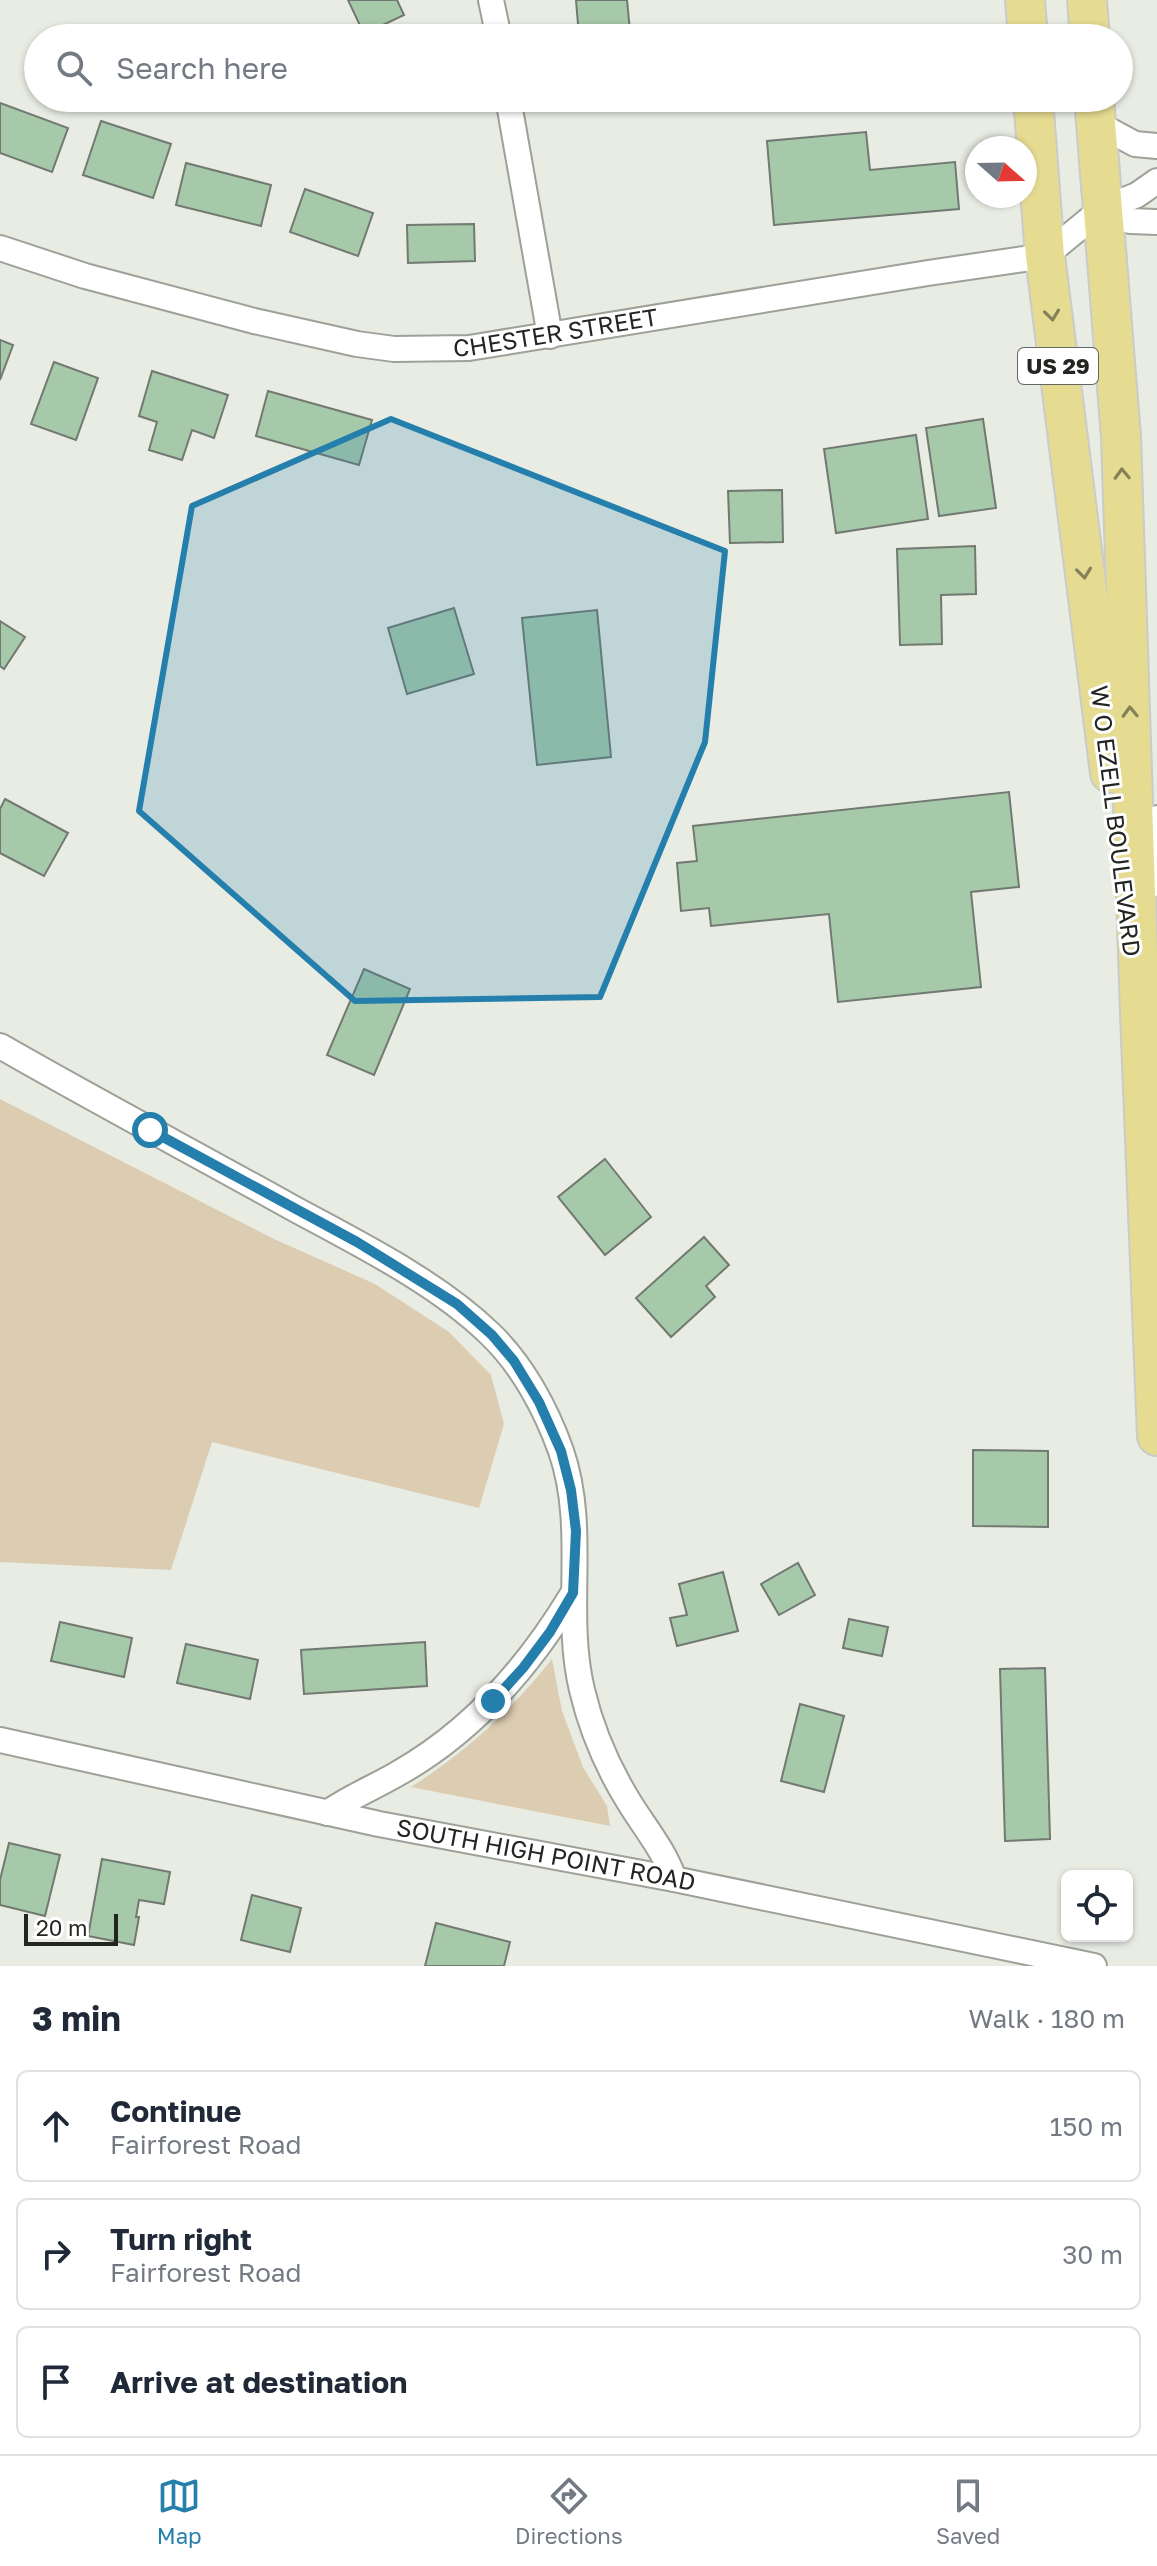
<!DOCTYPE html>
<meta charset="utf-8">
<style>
:root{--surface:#fff;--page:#f6f6f7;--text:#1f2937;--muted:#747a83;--line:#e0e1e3;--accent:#257fad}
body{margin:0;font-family:"Golos Text",sans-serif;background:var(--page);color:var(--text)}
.controls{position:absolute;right:24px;bottom:24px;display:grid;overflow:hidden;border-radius:12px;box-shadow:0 2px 6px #0004}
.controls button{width:72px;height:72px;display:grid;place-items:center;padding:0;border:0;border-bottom:2px solid var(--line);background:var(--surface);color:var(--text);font:40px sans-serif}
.compass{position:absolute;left:965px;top:136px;width:72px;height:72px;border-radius:50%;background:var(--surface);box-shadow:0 2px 6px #0004;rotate:110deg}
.scale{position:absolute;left:24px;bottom:20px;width:94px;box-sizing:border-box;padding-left:8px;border:4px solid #232521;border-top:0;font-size:22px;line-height:28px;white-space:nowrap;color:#232521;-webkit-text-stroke:6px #fff;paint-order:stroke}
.stop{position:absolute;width:24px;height:24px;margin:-18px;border:6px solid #257fad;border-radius:50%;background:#fff}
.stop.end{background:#257fad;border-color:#fff;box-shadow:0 2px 8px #0008}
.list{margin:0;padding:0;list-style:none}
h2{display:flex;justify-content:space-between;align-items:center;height:104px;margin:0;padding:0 32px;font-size:34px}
h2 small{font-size:26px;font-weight:400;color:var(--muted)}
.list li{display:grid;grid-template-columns:52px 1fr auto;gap:24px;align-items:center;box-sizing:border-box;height:112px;margin:0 16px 16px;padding:0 16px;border:2px solid var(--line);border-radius:12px}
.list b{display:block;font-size:30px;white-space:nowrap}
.list p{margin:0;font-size:26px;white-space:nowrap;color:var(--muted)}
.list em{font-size:26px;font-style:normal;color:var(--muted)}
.icon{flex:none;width:44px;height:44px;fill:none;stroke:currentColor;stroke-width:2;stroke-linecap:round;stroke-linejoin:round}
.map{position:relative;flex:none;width:1157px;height:1966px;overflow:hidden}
.search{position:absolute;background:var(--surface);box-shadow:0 2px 6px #0004;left:24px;right:24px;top:24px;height:88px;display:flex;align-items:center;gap:20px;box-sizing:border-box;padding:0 28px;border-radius:44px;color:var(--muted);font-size:30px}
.sheet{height:488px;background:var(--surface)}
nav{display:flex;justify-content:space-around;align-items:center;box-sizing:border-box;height:112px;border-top:2px solid var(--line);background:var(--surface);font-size:22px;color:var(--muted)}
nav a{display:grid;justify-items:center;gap:4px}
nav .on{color:var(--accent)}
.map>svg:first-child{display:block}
</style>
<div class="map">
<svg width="1157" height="1966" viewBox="0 0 1157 1966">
<rect width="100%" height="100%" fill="#e8ece2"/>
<!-- green -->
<g fill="#dcccb2">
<polygon points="0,1099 274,1239 375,1284 449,1332 491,1375 504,1424 479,1508 212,1442 171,1570 0,1562"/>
<path d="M552,1659l10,52 21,56 24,39 3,20 -199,-39c55,-35 101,-77 141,-128z"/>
</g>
<!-- building -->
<g fill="#a6caa9" stroke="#727972" stroke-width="2">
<polygon points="348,0 397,0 404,15 364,34"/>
<polygon points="576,0 627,0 630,31 579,36"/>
<polygon points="0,103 68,128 52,172 0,153"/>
<polygon points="101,121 171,144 153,198 83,175"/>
<polygon points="866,132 870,170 955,162 959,209 774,225 767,141"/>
<polygon points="186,163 271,185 261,226 176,205"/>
<polygon points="305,189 373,213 358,256 290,232"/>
<polygon points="474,224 475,261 408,263 407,225"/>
<polygon points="0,340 13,345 0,380"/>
<polygon points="54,362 98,378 76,440 31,424"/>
<polygon points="152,371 228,395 214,438 192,430 182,460 149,450 157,422 139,416"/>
<polygon points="268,391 372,420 359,465 256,436"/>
<polygon points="983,419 996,508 939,516 926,428"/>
<polygon points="916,435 928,519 836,533 824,449"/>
<polygon points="782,490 783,542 730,543 728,491"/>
<polygon points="975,546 976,594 941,595 942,644 900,645 897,549"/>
<polygon points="454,608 474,674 407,694 388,628"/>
<polygon points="597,610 611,757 537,765 522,618"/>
<polygon points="0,621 25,637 4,669 0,666"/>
<polygon points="1009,792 1019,887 971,892 981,987 838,1002 829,914 711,926 709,908 681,911 677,863 697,861 693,826"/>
<polygon points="5,799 68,833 44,876 0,853 0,809"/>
<polygon points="364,969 410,989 374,1075 327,1055"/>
<polygon points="605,1159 651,1217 605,1255 558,1197"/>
<polygon points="704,1237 729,1265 706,1286 715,1297 671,1337 636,1298"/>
<polygon points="973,1450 1048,1451 1048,1527 973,1526"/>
<polygon points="798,1563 815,1595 779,1615 761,1584"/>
<polygon points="723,1572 738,1631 677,1646 670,1618 687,1615 679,1584"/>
<polygon points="849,1619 888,1627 882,1656 843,1648"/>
<polygon points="60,1622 132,1638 124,1677 51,1661"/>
<polygon points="425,1642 427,1686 304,1694 301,1650"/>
<polygon points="186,1644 258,1660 250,1699 177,1683"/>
<polygon points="1045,1668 1050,1839 1005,1841 1000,1669"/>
<polygon points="800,1704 844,1716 824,1792 781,1781"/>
<polygon points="9,1843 60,1855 45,1916 0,1905 0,1880"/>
<polygon points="102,1859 170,1872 164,1904 139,1900 136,1917 139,1917 134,1945 88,1936"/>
<polygon points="252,1895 301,1908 290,1952 241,1940"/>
<polygon points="436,1923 510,1942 504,1966 425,1966"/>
</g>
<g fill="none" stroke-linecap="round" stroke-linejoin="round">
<defs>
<g id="minor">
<polyline points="491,0 499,38"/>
<polyline points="508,98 550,336"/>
<polyline points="1096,123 1135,144 1157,146"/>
<polyline points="1102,209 1130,221 1157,222"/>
<path id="s1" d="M0,248l85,28 169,45 103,23 37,5 75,-1 459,-75 117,-17 57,-47 35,-14 20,-14"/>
<polyline points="1151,885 1157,818"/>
<path d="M0,1046c96,55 194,107 291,161 66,36 144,74 198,126 33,31 57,76 72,118 27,78 2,160 21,239 9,38 26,78 47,112 16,26 35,48 45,77"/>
<path id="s2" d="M0,1740l379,84 295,55 420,87"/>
<path d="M327,1813c23,-16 46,-25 70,-39 75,-42 131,-106 175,-179"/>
</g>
<g id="primary">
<polyline points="1025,0 1028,38"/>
<polyline points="1087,0 1090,38"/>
<polyline points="1033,98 1045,256 1110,773"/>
<polyline points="1094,98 1121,437 1140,1014 1157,1436"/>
</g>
</defs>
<!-- minor casing -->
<use href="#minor" stroke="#9da197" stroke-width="28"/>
<!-- primary casing -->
<use href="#primary" stroke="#cacbca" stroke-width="42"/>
<!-- minor -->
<use href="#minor" stroke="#fff" stroke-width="24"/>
<!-- primary -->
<use href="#primary" stroke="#e5dc92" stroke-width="38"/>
</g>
<!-- one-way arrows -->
<defs><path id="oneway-chevron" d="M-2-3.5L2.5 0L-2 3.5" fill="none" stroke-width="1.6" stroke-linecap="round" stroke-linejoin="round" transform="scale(2)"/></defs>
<g stroke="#84805a">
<use href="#oneway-chevron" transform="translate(1052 315) rotate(83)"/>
<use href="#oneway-chevron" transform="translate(1122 474) rotate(-92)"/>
<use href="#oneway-chevron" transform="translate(1084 573) rotate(83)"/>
<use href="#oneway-chevron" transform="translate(1130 712) rotate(-92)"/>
</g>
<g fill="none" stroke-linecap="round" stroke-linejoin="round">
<!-- route -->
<polyline stroke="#257fad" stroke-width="10" points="150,1130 357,1242 457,1304 492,1335 514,1361 539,1402 561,1451 571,1490 576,1531 573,1593 550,1632 523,1668 493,1701"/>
</g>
<!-- marked area -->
<path fill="#257fad" fill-opacity="0.2" stroke="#257fad" stroke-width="6" stroke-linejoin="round" d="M391,419l334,132 -20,191 -105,255 -245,4 -216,-190 53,-305z"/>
<g text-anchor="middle" stroke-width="6" stroke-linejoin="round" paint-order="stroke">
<!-- shield labels -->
<rect fill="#fff" stroke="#656664" stroke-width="2" x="1018" y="348" width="80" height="36" rx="6"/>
<g font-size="22" font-weight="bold" fill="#232521">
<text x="1058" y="374">US 29</text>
</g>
<!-- street labels -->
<g font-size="24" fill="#232521" stroke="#fff">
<text dy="8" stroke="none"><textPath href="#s1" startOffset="570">CHESTER STREET</textPath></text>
<text transform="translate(1115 821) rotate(83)" y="8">W O EZELL BOULEVARD</text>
<text dy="8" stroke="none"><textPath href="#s2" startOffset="558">SOUTH HIGH POINT ROAD</textPath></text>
</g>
</g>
</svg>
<div class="controls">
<button><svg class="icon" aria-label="locate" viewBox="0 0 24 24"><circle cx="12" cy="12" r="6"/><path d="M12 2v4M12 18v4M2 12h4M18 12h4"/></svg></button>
</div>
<svg class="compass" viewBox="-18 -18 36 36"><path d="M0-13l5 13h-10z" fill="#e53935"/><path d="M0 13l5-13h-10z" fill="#747a83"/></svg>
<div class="scale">20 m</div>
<div class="stop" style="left:150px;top:1130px"></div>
<div class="stop end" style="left:493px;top:1701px"></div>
<div class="search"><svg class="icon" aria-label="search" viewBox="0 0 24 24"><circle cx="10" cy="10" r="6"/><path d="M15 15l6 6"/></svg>Search here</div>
</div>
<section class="sheet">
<h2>3 min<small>Walk · 180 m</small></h2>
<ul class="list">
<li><svg class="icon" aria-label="ahead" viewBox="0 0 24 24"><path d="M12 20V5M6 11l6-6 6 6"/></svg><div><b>Continue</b><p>Fairforest Road</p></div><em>150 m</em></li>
<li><svg class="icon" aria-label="right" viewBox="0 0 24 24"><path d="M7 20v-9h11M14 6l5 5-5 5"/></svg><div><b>Turn right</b><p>Fairforest Road</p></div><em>30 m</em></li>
<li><svg class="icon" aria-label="arrive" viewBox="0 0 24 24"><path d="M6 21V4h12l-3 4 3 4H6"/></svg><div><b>Arrive at destination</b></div></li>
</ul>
</section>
<nav>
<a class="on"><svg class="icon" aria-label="map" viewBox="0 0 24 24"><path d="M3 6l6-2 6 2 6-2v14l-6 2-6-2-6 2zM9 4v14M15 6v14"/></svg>Map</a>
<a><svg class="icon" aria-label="directions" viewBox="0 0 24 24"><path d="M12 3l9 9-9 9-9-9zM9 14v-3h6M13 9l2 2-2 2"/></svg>Directions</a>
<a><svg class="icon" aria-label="saved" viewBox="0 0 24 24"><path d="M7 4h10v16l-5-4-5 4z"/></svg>Saved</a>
</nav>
